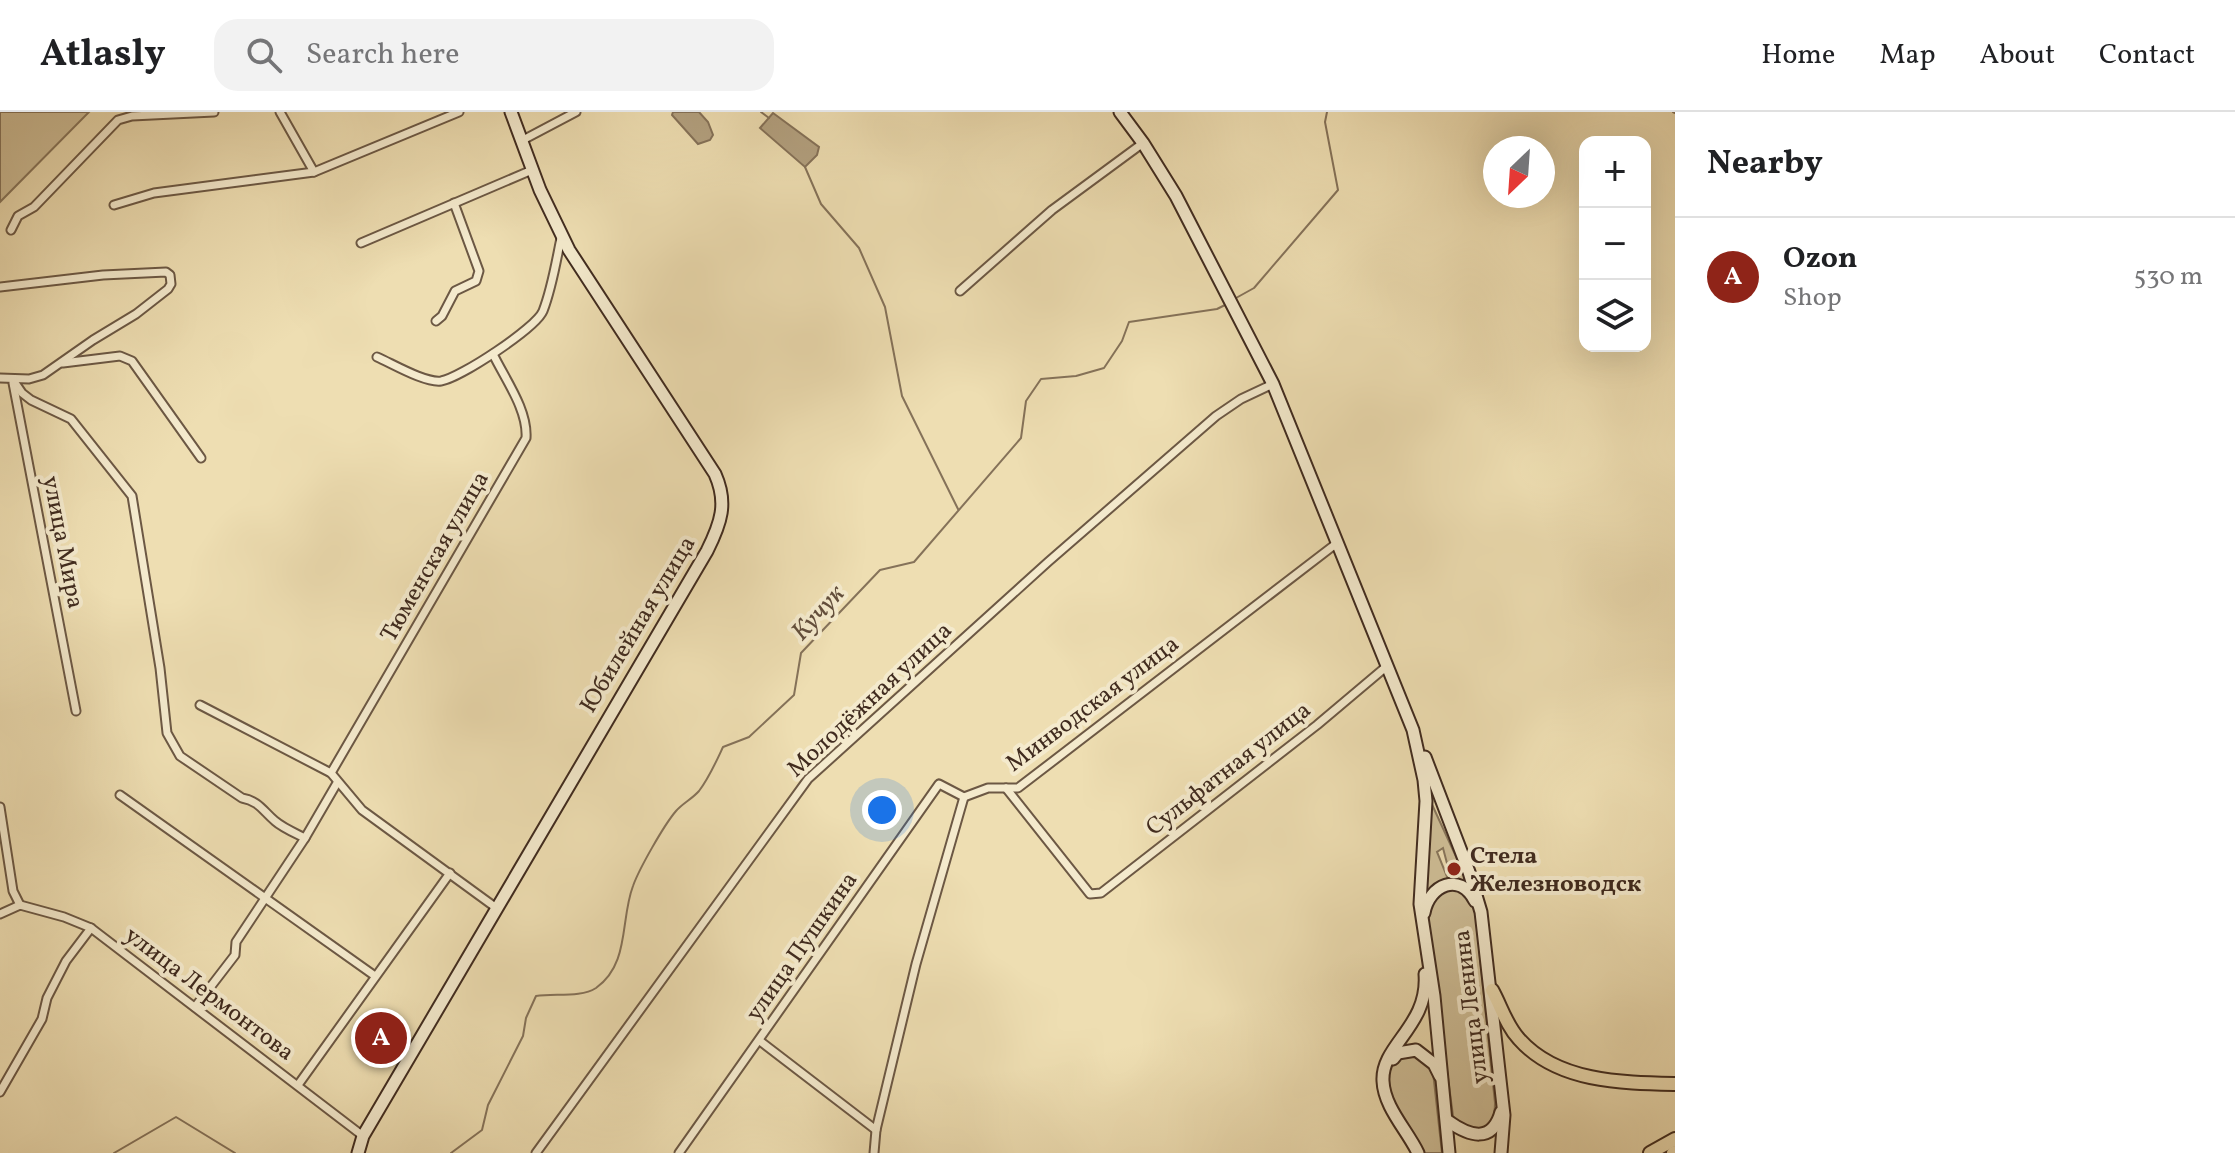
<!DOCTYPE html>
<meta charset="utf-8">
<style>
:root{--surface:#fff;--page:#f2f2f2;--text:#202124;--muted:#757577;--line:#e0e0e0;--accent:#8f2418}
body{margin:0;font-family:Vollkorn,serif;background:var(--page);color:var(--text)}
.controls{position:absolute;right:24px;top:24px;display:grid;overflow:hidden;border-radius:16px;box-shadow:0 8px 32px #0002}
.controls button{width:72px;height:72px;display:grid;place-items:center;padding:0;border:0;border-bottom:2px solid var(--line);background:var(--surface);color:var(--text);font:40px sans-serif}
.compass{position:absolute;left:1483px;top:24px;width:72px;height:72px;border-radius:50%;background:var(--surface);box-shadow:0 8px 32px #0002;rotate:205deg}
.you{position:absolute;left:882px;top:698px;width:28px;height:28px;margin:-20px;border:6px solid #fff;border-radius:50%;background:#1a73e8;box-shadow:0 0 0 12px #1a73e833}
.badge{display:grid;place-items:center;width:52px;height:52px;border-radius:50%;background:var(--accent);color:#fff;font-size:26px;font-weight:700}
.pin{position:absolute;translate:-50% -50%;border:4px solid #fff;box-shadow:0 2px 8px #0006}
.list{margin:0;padding:0;list-style:none}
h2{display:flex;justify-content:space-between;align-items:center;height:104px;margin:0;padding:0 32px;font-size:34px}
h2 small{font-size:26px;font-weight:400;color:var(--muted)}
.list li{display:grid;grid-template-columns:52px 1fr auto;gap:24px;align-items:center;box-sizing:border-box;height:120px;padding:0 32px;border-top:2px solid var(--line)}
.list b{display:block;font-size:30px;white-space:nowrap}
.list p{margin:0;font-size:26px;white-space:nowrap;color:var(--muted)}
.list em{font-size:26px;font-style:normal;color:var(--muted)}
.icon{flex:none;width:44px;height:44px;fill:none;stroke:currentColor;stroke-width:2;stroke-linecap:round;stroke-linejoin:round}
.map{position:relative;flex:none;width:1675px;height:1041px;overflow:hidden}
header{display:flex;align-items:center;gap:48px;box-sizing:border-box;height:112px;padding:0 40px;background:var(--surface);border-bottom:2px solid var(--line)}
header strong{font-size:38px}
nav{display:flex;gap:44px;margin-inline-start:auto;font-size:28px}
.search{width:560px;height:72px;background:var(--page);display:flex;align-items:center;gap:20px;box-sizing:border-box;padding:0 28px;border-radius:24px;color:var(--muted);font-size:30px}
main{display:flex}
aside{flex:1;background:var(--surface)}
.map>svg:first-child{display:block}
</style>
<header>
<strong>Atlasly</strong>
<div class="search"><svg class="icon" aria-label="search" viewBox="0 0 24 24"><circle cx="10" cy="10" r="6"/><path d="M15 15l6 6"/></svg>Search here</div>
<nav><a>Home</a><a>Map</a><a>About</a><a>Contact</a></nav>
</header>
<main>
<div class="map">
<svg width="1675" height="1041" viewBox="0 0 1675 1041">
<rect width="100%" height="100%" fill="#eedeb2"/>
<filter id="stains"><feTurbulence type="fractalNoise" baseFrequency=".0025" numOctaves="4"/><feColorMatrix values="0 0 0 0 .2 0 0 0 0 .09 0 0 0 0 .02 0 0 0 .5 -.17"/></filter>
<radialGradient id="worn" r=".72"><stop offset=".6" stop-color="#630" stop-opacity="0"/><stop offset="1" stop-color="#630" stop-opacity=".3"/></radialGradient>
<!-- green -->
<g fill="#d0c099" stroke="#88765c" stroke-width="2">
<polygon points="0,0 89,0 0,90"/>
<polygon points="1429,686 1470,775 1453,767 1452,764 1458,759 1455,752 1448,755 1443,736 1437,740 1448,767 1433,774 1425,783"/>
<path d="M1456,776l14,9 5,12 20,194c0,15 -4,22 -17,28l-21,-9 -4,-6 -24,-183c-2,-25 -1,-41 27,-45z"/>
<path d="M1412,941l16,10 5,9 9,81h-20c-16,-28 -45,-61 -28,-93z"/>
</g>
<!-- water -->
<g fill="#b3a180" stroke="#857259" stroke-width="2">
<polygon points="673,0 699,0 708,10 713,23 710,28 698,32 672,3"/>
<polygon points="773,1 819,35 817,43 805,55 760,16"/>
</g>
<g fill="none" stroke-linecap="round" stroke-linejoin="round">
<!-- stream -->
<g stroke="#857259" stroke-width="2">
<polyline points="761,0 769,6"/>
<polyline points="1673,0 1675,1"/>
<polyline points="805,55 821,92 859,136 885,195 902,284 958,397"/>
<polyline points="1236,186 1254,176 1338,78 1325,10 1327,0"/>
<polyline points="114,1041 176,1005 235,1041"/>
<path d="M451,1041l31,-23 6,-25 35,-69 3,-18 10,-22c18,-3 45,2 60,-8 34,-24 24,-68 37,-102 6,-17 31,-61 43,-75 7,-8 16,-12 23,-20 10,-13 17,-29 24,-44l26,-10 45,-42 7,-42 79,-83 34,-8 107,-124 5,-37 15,-22 35,-3 28,-8 18,-27 7,-19 88,-13 8,-4"/>
</g>
<defs>
<g id="street">
<polyline points="280,0 314,60"/>
<polyline points="521,29 576,0"/>
<polyline points="114,93 154,81 314,60 459,0"/>
<polyline points="11,118 18,104 34,95 118,8 132,4 214,0"/>
<polyline points="361,131 532,58"/>
<polyline points="0,175 103,163 166,160 170,163 171,172 168,177 136,202 93,228 43,263 29,267 0,266"/>
<polyline points="960,179 1052,98 1143,31"/>
<polyline points="436,209 442,204 455,179 476,169 479,159 454,91"/>
<path d="M377,245c16,7 48,26 64,24 19,-3 95,-53 102,-70 9,-23 13,-49 18,-73"/>
<polyline points="63,251 120,244 132,249 201,346"/>
<path d="M13,268l9,13 9,7 40,19 61,77 28,172 7,65 13,23 62,42c17,3 21,13 33,23 8,7 20,12 30,17"/>
<polyline points="13,271 76,599"/>
<polyline points="200,593 331,661 362,698 495,795"/>
<path d="M331,661l195,-335c2,-28 -21,-59 -33,-84"/>
<polyline points="1006,676 1090,782 1101,781 1317,613 1387,554"/>
<polyline points="120,683 375,864"/>
<polyline points="964,685 988,676 1018,676 1337,431"/>
<polyline points="0,695 13,779 20,793"/>
<polyline points="0,802 20,793 64,805 91,816 363,1024"/>
<polyline points="195,895 235,843 236,830 305,726 337,671"/>
<polyline points="760,929 876,1018"/>
<polyline points="298,973 450,761"/>
<polyline points="0,980 42,907 47,886 66,849 91,816"/>
<polyline points="536,1041 808,667 1048,450 1216,304 1241,287 1273,272"/>
<polyline points="679,1041 939,672 964,685"/>
<polyline points="874,1041 876,1018 916,852 964,685"/>
</g>
<g id="secondary">
<polyline points="1120,0 1143,31 1176,84 1273,272 1413,618 1424,668 1426,689 1420,792 1434,884 1449,1041"/>
<polyline points="1425,645 1469,760 1481,800 1504,1003 1501,1041"/>
<path d="M1424,801c5,-28 36,-42 51,-12"/>
<polyline points="1393,947 1398,941 1416,938 1434,952 1440,964"/>
<path d="M1448,1009c21,15 44,23 53,-9"/>
<path d="M358,1041l5,-17 344,-585c14,-28 21,-48 8,-77l-146,-224 -29,-60 -29,-78"/>
<path d="M1418,1041c-11,-23 -34,-46 -35,-72 -2,-36 46,-55 42,-107"/>
</g>
<g id="primary">
<path d="M1492,878c9,16 14,35 27,49 38,43 102,44 156,45"/>
<polyline points="1650,1041 1675,1027"/>
<polyline points="1673,1041 1675,1040"/>
</g>
</defs>
<!-- street casing -->
<use href="#street" stroke="#6c5844" stroke-width="11"/>
<!-- secondary casing -->
<use href="#secondary" stroke="#402b1f" stroke-width="15"/>
<!-- primary casing -->
<use href="#primary" stroke="#402b1f" stroke-width="16"/>
<!-- street -->
<use href="#street" stroke="#f4eacd" stroke-width="7"/>
<!-- secondary -->
<use href="#secondary" stroke="#f4eacd" stroke-width="11"/>
<!-- primary -->
<use href="#primary" stroke="#eedeb2" stroke-width="12"/>
</g>
<!-- markers -->
<circle fill="#8f2418" stroke="#f4eacd" stroke-width="3" cx="1454" cy="757" r="8"/>
<g text-anchor="middle" stroke-width="8" stroke-linejoin="round" paint-order="stroke">
<!-- street labels -->
<g font-size="24" fill="#402b1f" stroke="#f4eacd">
<text transform="translate(64 430) rotate(79)" y="8">улица Мира</text>
<text transform="translate(434 444) rotate(-60)" y="8">Тюменская улица</text>
<text transform="translate(637 512) rotate(-59)" y="8">Юбилейная улица</text>
<text transform="translate(869 587) rotate(-43)" y="8">Молодёжная улица</text>
<text transform="translate(1092 591) rotate(-37)" y="8">Минводская улица</text>
<text transform="translate(1228 656) rotate(-38)" y="8">Сульфатная улица</text>
<text transform="translate(801 834) rotate(-55)" y="8">улица Пушкина</text>
<text transform="translate(210 881) rotate(37)" y="8">улица Лермонтова</text>
<text transform="translate(1470 895) rotate(-97)" y="8">улица Ленина</text>
</g>
<!-- poi labels -->
<g font-size="24" font-weight="bold" fill="#402b1f" stroke="#f4eacd" text-anchor="start">
<text x="1470" y="751">Стела<tspan x="1470" dy="28">Железноводск</tspan></text>
</g>
<!-- water labels -->
<g font-size="26" font-style="italic" fill="#624e3c" stroke="#f4eacd">
<text transform="translate(817 500) rotate(-48)" y="9">Кучук</text>
</g>
</g>
<rect width="100%" height="100%" filter="url(#stains)"/>
<rect width="100%" height="100%" fill="url(#worn)"/>
</svg>
<div class="controls">
<button>+</button>
<button>−</button>
<button><svg class="icon" aria-label="layers" viewBox="0 0 24 24"><path d="M12 4l9 5-9 5-9-5zM3 14l9 5 9-5"/></svg></button>
</div>
<svg class="compass" viewBox="-18 -18 36 36"><path d="M0-13l5 13h-10z" fill="#e53935"/><path d="M0 13l5-13h-10z" fill="#757577"/></svg>
<div class="you"></div>
<div class="pin badge" style="left:381px;top:926px">A</div>
</div>
<aside>
<h2>Nearby<small></small></h2>
<ul class="list">
<li><span class="badge">A</span><div><b>Ozon</b><p>Shop</p></div><em>530 m</em></li>
</ul>
</aside>
</main>
